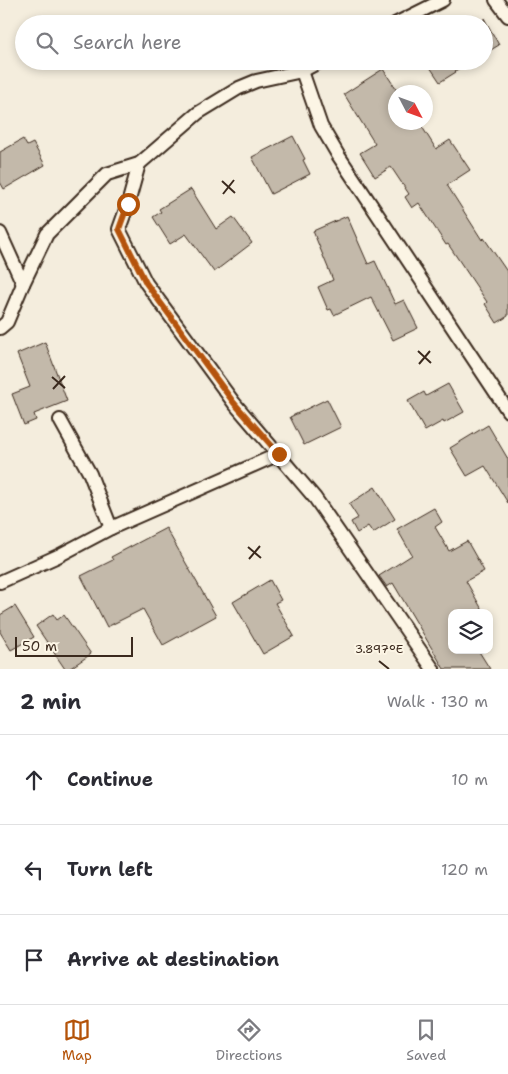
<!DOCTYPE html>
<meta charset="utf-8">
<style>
:root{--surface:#fff;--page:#f7f7f7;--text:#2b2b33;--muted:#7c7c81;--line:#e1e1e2;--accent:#b45309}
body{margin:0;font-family:"Shantell Sans",sans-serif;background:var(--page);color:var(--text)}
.controls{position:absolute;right:15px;bottom:15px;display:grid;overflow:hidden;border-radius:10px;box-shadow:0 2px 8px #0003}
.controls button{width:45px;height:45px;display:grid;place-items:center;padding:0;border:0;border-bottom:1px solid var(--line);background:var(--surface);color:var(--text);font:25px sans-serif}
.compass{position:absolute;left:388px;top:85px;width:45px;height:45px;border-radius:50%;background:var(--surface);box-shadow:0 2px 8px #0003;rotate:131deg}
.scale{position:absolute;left:15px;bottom:12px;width:118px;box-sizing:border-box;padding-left:5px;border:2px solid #3b2a1e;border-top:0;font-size:14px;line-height:18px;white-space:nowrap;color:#3b2a1e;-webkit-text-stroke:4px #fcf5e5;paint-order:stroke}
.stop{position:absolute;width:15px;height:15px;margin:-11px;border:4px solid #b45309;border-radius:50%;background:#fff}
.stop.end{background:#b45309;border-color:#fff;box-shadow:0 1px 5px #0008}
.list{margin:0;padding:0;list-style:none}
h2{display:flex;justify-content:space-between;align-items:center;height:65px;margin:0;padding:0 20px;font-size:21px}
h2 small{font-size:16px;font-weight:400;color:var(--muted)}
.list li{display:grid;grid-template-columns:32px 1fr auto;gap:15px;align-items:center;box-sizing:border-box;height:90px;padding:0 20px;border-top:1px solid var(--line)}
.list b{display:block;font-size:19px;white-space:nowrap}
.list em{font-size:16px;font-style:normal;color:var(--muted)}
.icon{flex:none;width:28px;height:28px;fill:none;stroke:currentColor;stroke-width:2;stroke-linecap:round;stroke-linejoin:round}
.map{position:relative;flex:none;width:508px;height:669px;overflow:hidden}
.search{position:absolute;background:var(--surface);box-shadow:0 2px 8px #0003;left:15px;right:15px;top:15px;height:55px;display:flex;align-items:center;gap:12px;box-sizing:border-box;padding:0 18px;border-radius:28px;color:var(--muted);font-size:19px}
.sheet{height:335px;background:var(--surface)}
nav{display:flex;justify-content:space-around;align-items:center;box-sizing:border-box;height:70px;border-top:1px solid var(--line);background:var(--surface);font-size:14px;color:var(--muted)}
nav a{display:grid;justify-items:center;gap:2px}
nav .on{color:var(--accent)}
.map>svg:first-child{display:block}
</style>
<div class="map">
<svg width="508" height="669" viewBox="0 0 508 669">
<rect width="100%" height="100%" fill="#f4eddd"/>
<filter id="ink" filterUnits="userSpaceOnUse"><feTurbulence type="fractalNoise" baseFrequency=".02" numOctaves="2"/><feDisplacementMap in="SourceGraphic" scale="10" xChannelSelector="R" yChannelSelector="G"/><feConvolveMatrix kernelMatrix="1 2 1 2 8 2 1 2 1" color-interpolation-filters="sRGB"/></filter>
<g filter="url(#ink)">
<!-- building -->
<g fill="#c3b9aa" stroke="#3b2a1e">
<polygon points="484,18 499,45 484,54"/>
<polygon points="426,61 471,61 455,71 456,72 440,82"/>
<polygon points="383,69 396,89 396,122 419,122 436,149 450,140 470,170 447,185 482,240 484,238 508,273 508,316 497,323 485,304 487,302 448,244 446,245 419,203 412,208 405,197 409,194 391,167 375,177 360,153 375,144 344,94"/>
<polygon points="293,136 305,159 303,160 310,174 271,194 252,157"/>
<polygon points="23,139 27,146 33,143 45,165 4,189 0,182 0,152"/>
<polygon points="191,189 216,229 233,217 252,243 214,272 186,234 170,244 153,217 161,212 159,209"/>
<polygon points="347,216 368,264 375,261 395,304 404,300 418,328 393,340 371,297 334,315 331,309 328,310 318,287 333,280 313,231"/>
<polygon points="45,342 67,401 34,414 36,420 24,425 12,394 30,387 17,354"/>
<polygon points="448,384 464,412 444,423 443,421 425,431 408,401 424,392 426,396"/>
<polygon points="327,399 341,427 304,445 290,417"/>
<polygon points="488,425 508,459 508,503 485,466 467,476 450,448"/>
<polygon points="375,487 395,519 373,533 368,526 357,533 351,522 358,518 349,504"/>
<polygon points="434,508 442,522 435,527 449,551 467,541 484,571 466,581 484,613 452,613 452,650 478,650 490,669 444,669 393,583 387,587 379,576 412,555 397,529"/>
<polygon points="166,528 216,616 163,645 143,609 107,627 81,576 113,560 111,557"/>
<polygon points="270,580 281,600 275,603 294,636 263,654 233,602"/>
<polygon points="15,606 34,637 11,650 0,632 0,615"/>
<polygon points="53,614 57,620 64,615 91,654 69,669 65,669 36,626"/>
</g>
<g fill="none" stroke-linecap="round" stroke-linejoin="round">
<defs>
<g id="street">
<polyline points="496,0 508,16"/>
<polyline points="395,24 443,0"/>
<polyline points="302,71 321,126 338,155 508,411"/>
<polyline points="139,164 128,204 119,229 146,283 234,403 315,498 433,669"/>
<polyline points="0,233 23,284"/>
<polyline points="0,328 7,322 23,284 47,234 107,174 139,164 198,113 239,88 256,81 302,71 321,61"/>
<polyline points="60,420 90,474 111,528"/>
<polyline points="0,582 58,556 111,528 279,454"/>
</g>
</defs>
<!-- street casing -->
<use href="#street" stroke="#3b2a1e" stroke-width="16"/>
<!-- street -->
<use href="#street" stroke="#fcf5e5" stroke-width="12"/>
</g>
</g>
<g fill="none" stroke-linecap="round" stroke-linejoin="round" filter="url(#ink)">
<!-- route -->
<polyline stroke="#b45309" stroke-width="6" points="128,204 119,229 146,283 234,403 279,454"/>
</g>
<!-- ticks -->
<path fill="none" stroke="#3b2a1e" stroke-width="2" d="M222,181l13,12M223,194l11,-14M418,351l13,12M419,364l11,-13M52,377l13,11M53,389l12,-13M248,547l13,11M249,559l11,-13M379,661l10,8"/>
<g font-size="12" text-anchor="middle" fill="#3b2a1e" stroke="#fcf5e5" stroke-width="4" stroke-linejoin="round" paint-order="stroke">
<text x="379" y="653">3.897°E</text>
</g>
</svg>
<div class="controls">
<button><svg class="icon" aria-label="layers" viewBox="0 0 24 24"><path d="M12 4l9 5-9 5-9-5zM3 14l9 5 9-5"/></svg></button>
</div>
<svg class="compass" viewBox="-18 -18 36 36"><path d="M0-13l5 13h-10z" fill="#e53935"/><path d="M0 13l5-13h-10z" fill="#7c7c81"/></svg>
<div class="scale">50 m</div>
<div class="stop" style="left:128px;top:204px"></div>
<div class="stop end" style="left:279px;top:454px"></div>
<div class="search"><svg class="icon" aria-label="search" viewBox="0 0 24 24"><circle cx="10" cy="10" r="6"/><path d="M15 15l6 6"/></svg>Search here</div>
</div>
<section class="sheet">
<h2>2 min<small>Walk · 130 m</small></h2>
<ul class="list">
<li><svg class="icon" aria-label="ahead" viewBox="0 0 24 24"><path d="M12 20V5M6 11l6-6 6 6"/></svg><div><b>Continue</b></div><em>10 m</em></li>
<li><svg class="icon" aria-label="left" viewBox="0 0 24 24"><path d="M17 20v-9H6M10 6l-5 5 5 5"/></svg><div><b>Turn left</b></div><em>120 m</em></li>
<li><svg class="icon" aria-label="arrive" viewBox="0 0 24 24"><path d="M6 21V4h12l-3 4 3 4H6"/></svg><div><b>Arrive at destination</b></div></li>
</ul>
</section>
<nav>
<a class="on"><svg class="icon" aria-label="map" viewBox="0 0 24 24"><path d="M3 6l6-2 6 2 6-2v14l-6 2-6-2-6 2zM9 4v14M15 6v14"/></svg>Map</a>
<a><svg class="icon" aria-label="directions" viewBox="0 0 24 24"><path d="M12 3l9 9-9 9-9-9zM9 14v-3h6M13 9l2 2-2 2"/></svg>Directions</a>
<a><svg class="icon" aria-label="saved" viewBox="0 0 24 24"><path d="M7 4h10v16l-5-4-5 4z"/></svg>Saved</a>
</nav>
